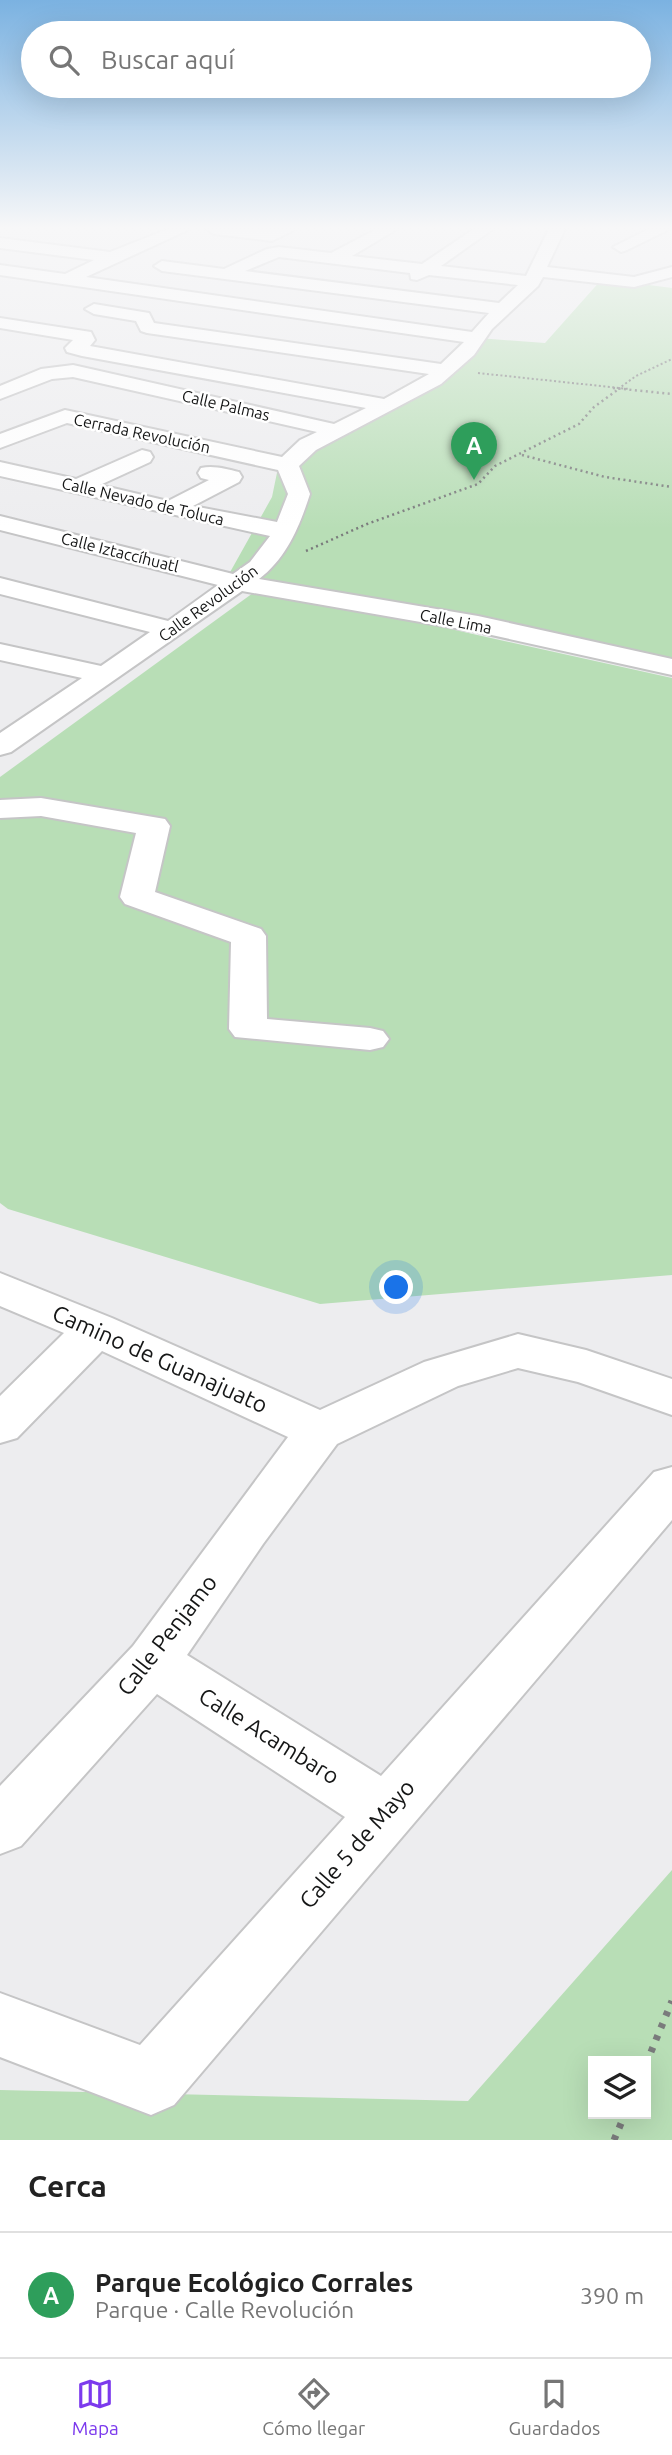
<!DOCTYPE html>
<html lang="es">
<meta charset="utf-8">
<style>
:root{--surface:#fff;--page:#f6f6f6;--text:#222;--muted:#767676;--line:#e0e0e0;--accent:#7c3aed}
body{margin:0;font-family:Ubuntu,sans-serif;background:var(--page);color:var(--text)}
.controls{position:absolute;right:21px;bottom:21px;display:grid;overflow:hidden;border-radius:0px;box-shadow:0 7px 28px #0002}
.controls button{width:63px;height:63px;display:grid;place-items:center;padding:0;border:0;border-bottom:2px solid var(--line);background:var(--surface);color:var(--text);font:35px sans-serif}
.you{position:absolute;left:397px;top:1288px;width:24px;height:24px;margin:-18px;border:5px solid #fff;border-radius:50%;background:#1a73e8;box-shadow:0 0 0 10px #1a73e833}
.badge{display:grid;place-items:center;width:46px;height:46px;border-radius:50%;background:var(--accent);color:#fff;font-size:23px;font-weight:700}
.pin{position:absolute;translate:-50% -58px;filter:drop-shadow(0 2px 4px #0008)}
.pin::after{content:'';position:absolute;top:37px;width:24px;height:21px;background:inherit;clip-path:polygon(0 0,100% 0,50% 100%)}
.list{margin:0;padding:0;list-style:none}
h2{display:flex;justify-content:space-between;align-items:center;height:91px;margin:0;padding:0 28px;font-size:30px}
h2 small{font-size:23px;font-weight:400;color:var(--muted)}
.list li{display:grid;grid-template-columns:46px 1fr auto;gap:21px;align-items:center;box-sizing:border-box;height:126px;padding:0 28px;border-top:2px solid var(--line)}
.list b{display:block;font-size:26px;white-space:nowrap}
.list p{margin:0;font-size:23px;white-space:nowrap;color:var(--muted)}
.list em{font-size:23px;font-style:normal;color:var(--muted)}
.icon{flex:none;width:38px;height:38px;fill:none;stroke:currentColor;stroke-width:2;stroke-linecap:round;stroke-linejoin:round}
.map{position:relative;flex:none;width:672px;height:2140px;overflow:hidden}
.search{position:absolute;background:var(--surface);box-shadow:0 7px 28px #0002;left:21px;right:21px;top:21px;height:77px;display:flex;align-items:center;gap:18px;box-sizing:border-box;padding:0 24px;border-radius:38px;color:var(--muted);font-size:26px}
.sheet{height:217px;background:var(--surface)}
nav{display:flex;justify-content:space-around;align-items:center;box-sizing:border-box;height:98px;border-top:2px solid var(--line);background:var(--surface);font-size:19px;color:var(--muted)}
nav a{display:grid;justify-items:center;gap:4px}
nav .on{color:var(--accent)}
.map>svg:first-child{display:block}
</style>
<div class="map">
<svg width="672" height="2140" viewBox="0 0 672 2140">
<rect width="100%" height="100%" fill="#ededef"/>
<!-- green -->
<g fill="#b8deb6" fill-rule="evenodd">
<polygon points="602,279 672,288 672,676 366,607 224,583 272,497 279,463 436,371 465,337 545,343"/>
<polygon points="253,593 410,620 672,678 672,1275 320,1304 8,1209 0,1203 0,777"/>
<path d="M672,1870v270h-672v-50l468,11zM593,2061h53v53h-53z"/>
</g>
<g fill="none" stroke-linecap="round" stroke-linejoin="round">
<defs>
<g id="minor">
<path d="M168,229h22l-104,48 386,55 17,-19 -327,-42 -8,-5 8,-5 62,8 43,-20 12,-2 52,6 46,-24h20l-45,27 70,8 52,-35h19l-52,37 85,10 23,-47h16l-18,38 87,10 38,-10v10l-38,10 -91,-10 -5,9 -46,43 -18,26 -33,29 -125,66 -17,16 11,28c-10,31 -23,64 -51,85l219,37 194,43v16l-194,-43 -236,-41 -231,161 -11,3v-22l82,-55 -82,-18v-16l101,22 49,-34 -150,-38v-16l168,43 50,-36 -218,-55v-14l233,58 17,-12 20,-26 -270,-60v-14l76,17 66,-29 8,2 3,5 -3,5 -50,23 68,16 41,-21 -8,-2 -3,-5 3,-5c12,-3 26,1 38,4l3,5 -3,5 -46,24 84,16 11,-28 -10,-24 -211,-47 -67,25v-14l65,-24 217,47 18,-17 17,-8 -244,-55 -21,2 -52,20v-13l41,-17 32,-4 261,59 32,-16 -284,-52 -15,-4 -2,-4 8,-8 -73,-12v-10l91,14 4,8 -5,6 294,53 45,-25 -282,-41 -6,-2 -5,-10 -42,-7 -9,-5 9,-5 55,9 5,10 287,41 23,-22 -464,-67v-10l65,9 29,-14 -94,-12v-10l110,14zM279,257l131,16 1,6 6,1 12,-5 89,10 -19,18 -254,-32z"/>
<polygon points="206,229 296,229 272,241 214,234"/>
<polygon points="649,229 670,229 627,250 621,252 613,247"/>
<polygon points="41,798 165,819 170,826 155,892 261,929 266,936 267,1019 370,1028 383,1031 389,1039 383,1047 370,1050 235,1037 229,1029 231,942 125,904 120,897 136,833 41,816 0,818 0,800"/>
<polygon points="0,1273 112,1318 320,1410 424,1362 518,1334 586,1350 672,1379 672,1415 578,1382 518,1368 458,1386 337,1444 263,1544 187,1655 381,1776 654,1472 672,1467 672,1520 174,2105 151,2115 0,2057 0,1993 140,2045 345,1817 157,1694 21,1846 0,1854 0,1786 133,1646 288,1437 102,1351 17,1438 0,1443 0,1396 64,1333 0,1306"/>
</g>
</defs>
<!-- minor casing -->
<use href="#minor" stroke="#c5c5c6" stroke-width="4"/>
<!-- path-far2 -->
<g stroke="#7a7b7c" stroke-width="2" stroke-dasharray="2 2.5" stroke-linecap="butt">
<polyline points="478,373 629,389"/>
<polyline points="618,389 636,376 672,359"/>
</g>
<!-- path-far1 -->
<g stroke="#7a7b7c" stroke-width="2.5" stroke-dasharray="2 3.5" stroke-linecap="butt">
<polyline points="613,388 672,394"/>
<polyline points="522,455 605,477 672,487"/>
<polyline points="306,551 367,524 478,484 495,466 579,424 594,407 620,388"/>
</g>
<!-- path -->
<g stroke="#7a7b7c" stroke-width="7" stroke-dasharray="5 8" stroke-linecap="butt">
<polyline points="646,2064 672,2001"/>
<polyline points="614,2140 625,2114"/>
</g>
<!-- minor -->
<use href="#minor" fill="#fff" fill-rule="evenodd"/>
</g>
<!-- sky -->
<linearGradient id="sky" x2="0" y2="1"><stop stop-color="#7bb2e1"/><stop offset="0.43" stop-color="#f7f7f8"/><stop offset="1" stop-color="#f7f7f8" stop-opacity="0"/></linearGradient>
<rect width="672" height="529" fill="url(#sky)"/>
<g text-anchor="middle" stroke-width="5" stroke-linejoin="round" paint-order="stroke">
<!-- far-street labels -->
<g font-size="16" fill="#151616" stroke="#fff">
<text transform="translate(226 405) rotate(13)" y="6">Calle Palmas</text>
<text transform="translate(142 433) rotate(12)" y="6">Cerrada Revolución</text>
<text transform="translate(143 501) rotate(13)" y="6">Calle Nevado de Toluca</text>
<text transform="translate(120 552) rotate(14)" y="6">Calle Iztaccíhuatl</text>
<text transform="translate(208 603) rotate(-36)" y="6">Calle Revolución</text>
<text transform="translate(456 621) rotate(11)" y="6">Calle Lima</text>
</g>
<!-- near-street labels -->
<g font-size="23" fill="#151616" stroke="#fff">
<text transform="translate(160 1359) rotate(24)" y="8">Camino de Guanajuato</text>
<text transform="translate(167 1635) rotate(-52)" y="8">Calle Penjamo</text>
<text transform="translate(269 1736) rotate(32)" y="8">Calle Acambaro</text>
<text transform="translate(357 1844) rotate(-49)" y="8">Calle 5 de Mayo</text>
</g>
</g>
</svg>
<div class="controls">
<button><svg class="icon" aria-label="layers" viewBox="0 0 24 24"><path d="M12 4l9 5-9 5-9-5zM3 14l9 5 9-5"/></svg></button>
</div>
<div class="you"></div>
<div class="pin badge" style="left:474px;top:480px;background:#2e9e5b">A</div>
<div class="search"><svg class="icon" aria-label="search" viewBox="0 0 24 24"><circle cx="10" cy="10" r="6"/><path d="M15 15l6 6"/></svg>Buscar aquí</div>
</div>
<section class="sheet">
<h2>Cerca<small></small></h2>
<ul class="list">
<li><span class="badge" style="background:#2e9e5b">A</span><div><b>Parque Ecológico Corrales</b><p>Parque · Calle Revolución</p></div><em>390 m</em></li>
</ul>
</section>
<nav>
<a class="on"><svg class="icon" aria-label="map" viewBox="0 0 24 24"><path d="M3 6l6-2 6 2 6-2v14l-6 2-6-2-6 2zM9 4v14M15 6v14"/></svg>Mapa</a>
<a><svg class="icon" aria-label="directions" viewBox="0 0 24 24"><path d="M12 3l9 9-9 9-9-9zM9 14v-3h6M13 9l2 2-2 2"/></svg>Cómo llegar</a>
<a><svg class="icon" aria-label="saved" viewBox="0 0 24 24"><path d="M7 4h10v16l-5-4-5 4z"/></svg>Guardados</a>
</nav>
